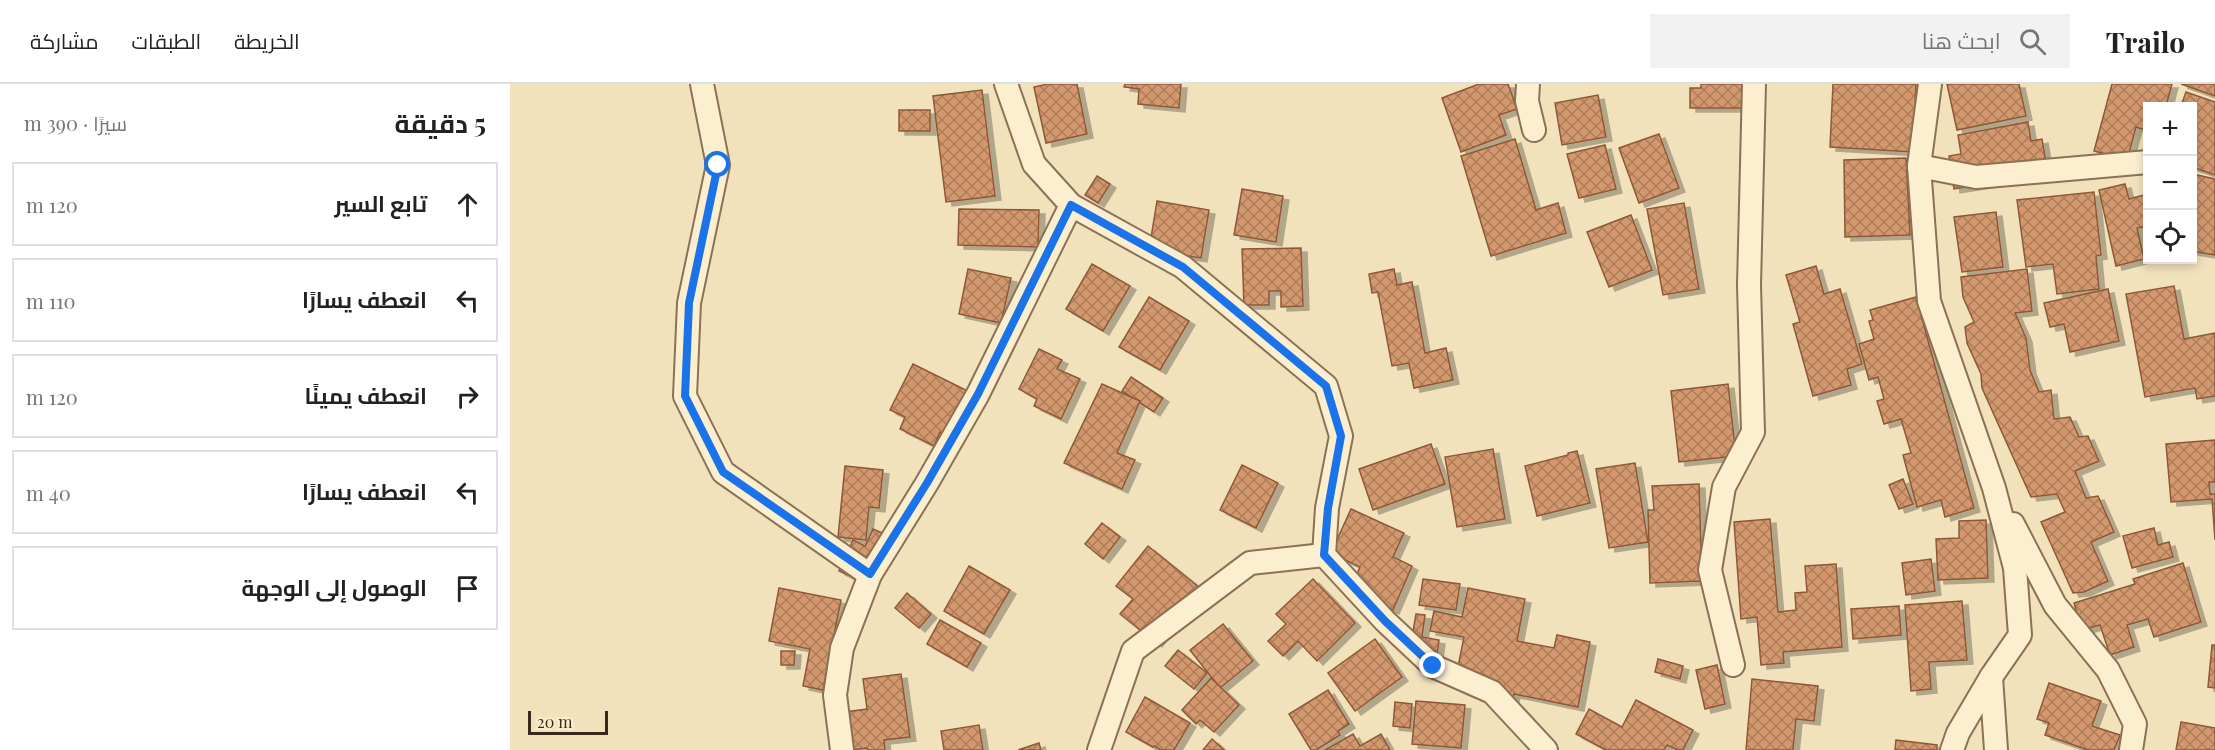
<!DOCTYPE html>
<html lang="ar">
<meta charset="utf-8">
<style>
:root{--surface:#fff;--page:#f2f2f2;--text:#222;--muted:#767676;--line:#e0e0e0}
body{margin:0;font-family:"Playfair Display",Cairo,serif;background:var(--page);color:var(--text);direction:rtl}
.controls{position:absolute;right:18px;top:18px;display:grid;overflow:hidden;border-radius:0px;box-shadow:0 3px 9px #0003}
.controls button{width:54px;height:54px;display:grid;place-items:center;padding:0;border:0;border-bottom:2px solid var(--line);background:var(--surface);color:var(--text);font:30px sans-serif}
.scale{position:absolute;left:18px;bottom:15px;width:80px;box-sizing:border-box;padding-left:6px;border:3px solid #39291a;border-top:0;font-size:16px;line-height:21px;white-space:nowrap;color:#39291a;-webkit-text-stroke:4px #f9eccd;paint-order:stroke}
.stop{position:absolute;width:18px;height:18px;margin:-14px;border:4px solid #1a73e8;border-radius:50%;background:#fff}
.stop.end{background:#1a73e8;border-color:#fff;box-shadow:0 2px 6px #0008}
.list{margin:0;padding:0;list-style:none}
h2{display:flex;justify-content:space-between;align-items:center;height:78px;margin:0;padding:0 24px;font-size:26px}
h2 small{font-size:20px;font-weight:400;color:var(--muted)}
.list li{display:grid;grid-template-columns:39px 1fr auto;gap:18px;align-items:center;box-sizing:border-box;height:84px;margin:0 12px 12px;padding:0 12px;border:2px solid var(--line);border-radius:0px}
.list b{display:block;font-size:22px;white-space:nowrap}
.list em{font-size:20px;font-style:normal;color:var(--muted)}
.icon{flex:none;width:33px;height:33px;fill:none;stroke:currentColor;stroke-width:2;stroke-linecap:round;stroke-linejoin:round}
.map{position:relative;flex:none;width:1705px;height:666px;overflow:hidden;direction:ltr}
header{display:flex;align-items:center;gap:36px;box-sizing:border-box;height:84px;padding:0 30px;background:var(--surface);border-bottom:2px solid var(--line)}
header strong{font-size:28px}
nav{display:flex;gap:33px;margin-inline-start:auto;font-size:21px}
.search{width:420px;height:54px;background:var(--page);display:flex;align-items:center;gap:15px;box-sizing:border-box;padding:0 21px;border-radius:0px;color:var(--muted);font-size:22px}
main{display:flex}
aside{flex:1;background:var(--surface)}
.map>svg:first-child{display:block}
</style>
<header>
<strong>Trailo</strong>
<div class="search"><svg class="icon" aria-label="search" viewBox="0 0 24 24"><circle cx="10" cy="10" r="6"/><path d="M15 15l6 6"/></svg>ابحث هنا</div>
<nav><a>الخريطة</a><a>الطبقات</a><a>مشاركة</a></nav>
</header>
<main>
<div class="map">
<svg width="1705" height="666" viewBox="0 0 1705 666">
<defs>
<pattern id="building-cross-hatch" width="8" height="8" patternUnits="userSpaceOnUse" patternTransform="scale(1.5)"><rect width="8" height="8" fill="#d4986e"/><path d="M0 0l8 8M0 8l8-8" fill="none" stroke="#ad7c5a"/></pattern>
<filter id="shadow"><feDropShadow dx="6" dy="4" stdDeviation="0" flood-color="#0004"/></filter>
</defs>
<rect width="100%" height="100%" fill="#f2e2bc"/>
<!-- building -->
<g fill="url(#building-cross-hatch)" stroke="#8d5937" stroke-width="1.5" filter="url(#shadow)">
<polygon points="538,0 567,0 577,50 536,59 524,3"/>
<polygon points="615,0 671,0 669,24 628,20 629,5 614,3"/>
<polygon points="969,0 998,0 1007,25 989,31 996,51 951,68 932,14"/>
<polygon points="1191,0 1232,0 1232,24 1180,24 1180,4 1191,4"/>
<polygon points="1323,0 1406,0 1403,68 1320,63"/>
<polygon points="1437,0 1509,0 1516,32 1447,46"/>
<polygon points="1602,0 1662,0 1656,22 1638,22 1638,47 1626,43 1617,76 1584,67"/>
<polygon points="1671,0 1705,0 1705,12"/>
<polygon points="472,6 485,112 436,118 423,12"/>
<polygon points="1676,8 1705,18 1705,91 1682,83 1682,22 1671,22"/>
<polygon points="1088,11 1096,53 1052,61 1045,19"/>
<rect x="389" y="26" width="31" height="21"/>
<polygon points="1518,38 1521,57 1532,55 1538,90 1444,105 1439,72 1451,70 1448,51"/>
<polygon points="1149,50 1169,104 1129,119 1109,64"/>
<polygon points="1005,55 1026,126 1048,119 1056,149 981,172 951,72"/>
<polygon points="1095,61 1106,105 1069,114 1057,70"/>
<polygon points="1396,74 1400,151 1335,153 1334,76"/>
<polygon points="1683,90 1705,95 1705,171 1682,167"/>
<polygon points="587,92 600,100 588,119 575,111"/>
<polygon points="1615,100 1619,115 1638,110 1638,142 1627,144 1634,175 1606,182 1589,106"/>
<polygon points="732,105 773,112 766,158 724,151"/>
<polygon points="1584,108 1591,171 1586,172 1589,205 1547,210 1543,180 1516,183 1507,116"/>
<polygon points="647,117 699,126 691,174 639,166"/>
<polygon points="1174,119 1189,205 1153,211 1137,125"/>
<polygon points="449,125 529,126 528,163 448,161"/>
<polygon points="1486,128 1493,183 1452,188 1444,133"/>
<polygon points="1121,131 1142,186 1099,203 1077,148"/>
<polygon points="791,164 793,222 771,223 771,207 759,207 759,221 734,221 732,165"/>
<polygon points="582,180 620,202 593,247 556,225"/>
<polygon points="1306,182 1314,210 1330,205 1352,280 1337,285 1341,301 1303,312 1283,240 1290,238 1276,191"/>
<polygon points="458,185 501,194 491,239 449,230"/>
<polygon points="884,185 887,201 902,198 915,269 936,264 943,296 904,304 899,279 882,282 868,208 862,209 859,190"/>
<polygon points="1517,185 1522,227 1505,229 1516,254 1520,286 1529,308 1541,306 1544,335 1560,333 1569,353 1578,352 1589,377 1565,387 1576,414 1588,412 1604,448 1581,458 1598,497 1574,508 1563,509 1531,438 1555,428 1547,410 1521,413 1472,304 1471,290 1457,259 1455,243 1464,238 1453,213 1451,193"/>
<polygon points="1664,202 1674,255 1705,249 1705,312 1687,315 1685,304 1635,313 1616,210"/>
<polygon points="1598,205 1609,257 1560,268 1554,240 1540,243 1534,219"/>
<polygon points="639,213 679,237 650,286 609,263"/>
<polygon points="1406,213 1464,424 1435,433 1431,416 1407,423 1393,371 1401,369 1391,335 1374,340 1367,317 1374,315 1368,293 1359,296 1349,260 1364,255 1359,237 1363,236 1360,226"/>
<polygon points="529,265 552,276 547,285 570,295 551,335 524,322 527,315 509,305"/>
<polygon points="403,280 464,310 442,354 430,348 424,362 390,345 395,333 380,326"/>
<polygon points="621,293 653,314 644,328 612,307"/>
<polygon points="592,300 630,317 607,369 625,376 612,405 554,379"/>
<polygon points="1218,300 1226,372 1169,378 1161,307"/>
<polygon points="1705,356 1705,398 1699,398 1700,410 1705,410 1705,456 1702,415 1661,418 1656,360"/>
<polygon points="921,360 935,400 863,426 849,385"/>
<polygon points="983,365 995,435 947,443 935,373"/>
<polygon points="1067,367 1080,419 1027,432 1015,382 1058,371 1058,369"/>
<polygon points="1125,379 1138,458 1099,464 1086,385"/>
<polygon points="732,381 768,399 746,444 710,426"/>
<polygon points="335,382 373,386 369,424 359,423 356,456 328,453"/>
<polygon points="1393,395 1403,420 1389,425 1379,401"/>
<polygon points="1189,400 1192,497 1140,499 1138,426 1144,426 1142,402"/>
<polygon points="841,425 894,449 883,473 902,482 883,526 840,506 850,483 821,469"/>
<polygon points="1260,435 1268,528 1286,526 1285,509 1297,508 1295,482 1326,480 1332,563 1273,568 1274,579 1251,581 1247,533 1231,535 1224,438"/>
<polygon points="1476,436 1478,494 1428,496 1426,455 1449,454 1449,437"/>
<polygon points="592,439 610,453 593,475 575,460"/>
<polygon points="1644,444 1648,461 1659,458 1663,473 1622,484 1613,452"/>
<polygon points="363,445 379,452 357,500 329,487 343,456 355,462"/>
<polygon points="638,462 690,504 646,559 610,530 623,515 606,502"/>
<polygon points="1421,475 1425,507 1396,511 1392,479"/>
<polygon points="1673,479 1691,538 1644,553 1638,535 1617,541 1624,563 1600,571 1590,541 1572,546 1564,519 1625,500 1623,495"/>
<polygon points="459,482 500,506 474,550 434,527"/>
<polygon points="803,495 845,539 807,577 788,557 773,572 758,557 776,540 766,530"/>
<polygon points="913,495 950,500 946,526 909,521"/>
<polygon points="269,504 331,516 313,606 293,602 300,565 259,557"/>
<polygon points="958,504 1015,515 1007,557 1044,564 1047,551 1080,558 1068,623 1004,610 1003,614 944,603 954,553 920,547 924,527 952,533"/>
<polygon points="397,509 421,530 409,544 385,524"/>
<polygon points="1452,517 1457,576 1419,578 1421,605 1401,607 1395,521"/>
<polygon points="1389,522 1391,551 1343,555 1341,525"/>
<polygon points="906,530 915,531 912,553 929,556 927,570 900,565"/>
<polygon points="430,536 471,559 457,583 417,560"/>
<polygon points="713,540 743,577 710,604 680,566"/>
<polygon points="865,555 892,593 845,627 818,589"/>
<polygon points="1702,561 1705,561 1705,604 1698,603"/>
<polygon points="668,566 697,589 684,605 655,582"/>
<polygon points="271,567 285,567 284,581 271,581"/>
<polygon points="1148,575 1173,582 1170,595 1145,588"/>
<polygon points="1207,581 1215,620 1195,625 1186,586"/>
<polygon points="391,590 400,653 374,656 375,666 358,666 357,664 340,666 335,628 357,625 353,595"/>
<polygon points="701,594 729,621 704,648 690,636 686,640 672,626"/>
<polygon points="1242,595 1308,602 1304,637 1286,635 1283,666 1236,666"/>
<polygon points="1539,599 1591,617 1582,642 1610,651 1604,666 1578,666 1535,651 1539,639 1527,635"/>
<polygon points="818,606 839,640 828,647 830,651 806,666 801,666 779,630"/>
<polygon points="635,613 680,639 664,666 651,666 644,662 643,663 616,648"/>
<polygon points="1126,616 1183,646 1173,666 1168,666 1157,661 1154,666 1096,666 1066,650 1079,625 1112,643"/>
<polygon points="906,617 955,621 951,664 902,660"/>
<polygon points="885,618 902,620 900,644 883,642"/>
<polygon points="1671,638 1705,644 1705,666 1666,666"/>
<polygon points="469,641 473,666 434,666 431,647"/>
<polygon points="843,650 850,662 871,650 880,666 815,666"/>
<polygon points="702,655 714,666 693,666"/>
<polygon points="1386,656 1427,661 1427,666 1385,666"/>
<polygon points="529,659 531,666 508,666"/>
</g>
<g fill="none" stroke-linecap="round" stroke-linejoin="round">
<defs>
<g id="minor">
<polyline points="192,0 208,81 179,219 175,312 213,388 360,491"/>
<polyline points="496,0 524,80 561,121 673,183 816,302 831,352 817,424 814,471 875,537 923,582 982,608 1036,666"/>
<polyline points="1018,0 1017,17 1024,46"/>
<polyline points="1420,0 1409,82 1419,217 1484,404 1505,484 1510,551 1481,593 1448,649 1442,666"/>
<polyline points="1409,82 1466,93 1638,78"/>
<polyline points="1503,440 1545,521 1598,586 1625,640 1621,666"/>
<polyline points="1223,581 1200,486 1214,403 1243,348 1239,201 1244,0"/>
<polyline points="1481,593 1486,666"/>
<polyline points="332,666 325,611 332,564 360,491 417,399 468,310 561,121"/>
<polyline points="589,666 623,567 740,479 814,471"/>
</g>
</defs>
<!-- minor casing -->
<use href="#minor" stroke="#8c7154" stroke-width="26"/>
<!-- minor -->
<use href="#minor" stroke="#fcefd0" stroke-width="22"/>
</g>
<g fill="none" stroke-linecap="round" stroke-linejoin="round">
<!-- route -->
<polyline stroke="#1a73e8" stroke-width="8" points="208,81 179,219 175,312 213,388 360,490 417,399 468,310 561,121 673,183 816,302 831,352 818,424 814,471 875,537 923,582"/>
</g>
</svg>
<div class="controls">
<button>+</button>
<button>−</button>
<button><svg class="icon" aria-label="locate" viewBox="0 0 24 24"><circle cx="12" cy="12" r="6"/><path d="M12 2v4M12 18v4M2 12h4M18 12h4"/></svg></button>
</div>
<div class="scale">20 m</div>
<div class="stop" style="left:208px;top:81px"></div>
<div class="stop end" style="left:923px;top:582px"></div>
</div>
<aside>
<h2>5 دقيقة<small>سيرًا · 390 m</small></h2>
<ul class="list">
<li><svg class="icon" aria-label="ahead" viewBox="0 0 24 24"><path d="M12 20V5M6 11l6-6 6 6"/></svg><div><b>تابع السير</b></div><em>120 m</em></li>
<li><svg class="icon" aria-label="left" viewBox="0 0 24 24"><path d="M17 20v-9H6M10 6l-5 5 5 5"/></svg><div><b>انعطف يسارًا</b></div><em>110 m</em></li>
<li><svg class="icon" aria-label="right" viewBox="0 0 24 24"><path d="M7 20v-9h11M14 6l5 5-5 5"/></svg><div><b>انعطف يمينًا</b></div><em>120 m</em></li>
<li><svg class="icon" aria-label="left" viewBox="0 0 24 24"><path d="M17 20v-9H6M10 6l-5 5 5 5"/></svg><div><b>انعطف يسارًا</b></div><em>40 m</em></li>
<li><svg class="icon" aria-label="arrive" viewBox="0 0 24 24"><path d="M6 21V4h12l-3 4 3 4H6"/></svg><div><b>الوصول إلى الوجهة</b></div></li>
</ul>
</aside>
</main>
